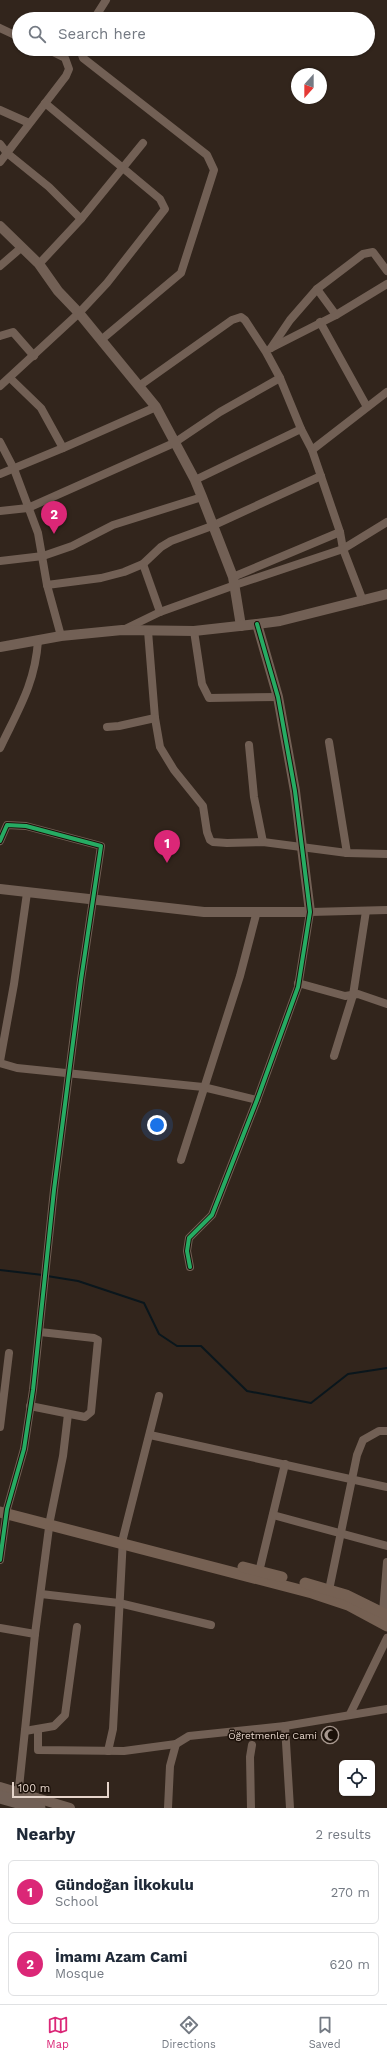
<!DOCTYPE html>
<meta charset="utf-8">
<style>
:root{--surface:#fff;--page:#f2f2f3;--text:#1f2937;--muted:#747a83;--line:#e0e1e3;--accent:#db2777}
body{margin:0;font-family:"Work Sans",sans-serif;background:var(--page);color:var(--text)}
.controls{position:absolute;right:12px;bottom:12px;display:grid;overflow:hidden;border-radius:6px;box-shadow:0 1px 3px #0004}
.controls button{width:36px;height:36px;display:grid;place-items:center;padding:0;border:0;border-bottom:1px solid var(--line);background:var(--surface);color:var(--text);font:20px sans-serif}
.compass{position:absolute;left:291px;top:68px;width:36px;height:36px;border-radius:50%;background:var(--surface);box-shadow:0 1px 3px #0004;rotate:201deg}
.scale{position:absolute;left:12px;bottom:10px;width:97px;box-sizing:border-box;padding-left:4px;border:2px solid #e6d5cb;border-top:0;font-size:11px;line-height:14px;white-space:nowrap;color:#e6d5cb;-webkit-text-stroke:3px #1b1008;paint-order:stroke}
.you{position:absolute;left:157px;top:1125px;width:14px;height:14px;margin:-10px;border:3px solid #fff;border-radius:50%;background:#1a73e8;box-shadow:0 0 0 6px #1a73e833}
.badge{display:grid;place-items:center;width:26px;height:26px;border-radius:50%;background:var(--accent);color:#fff;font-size:13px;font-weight:700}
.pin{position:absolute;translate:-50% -33px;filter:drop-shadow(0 1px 2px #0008)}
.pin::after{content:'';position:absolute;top:21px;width:14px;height:12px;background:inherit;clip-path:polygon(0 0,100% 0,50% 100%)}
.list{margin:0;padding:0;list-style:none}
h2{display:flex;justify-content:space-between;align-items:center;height:52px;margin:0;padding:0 16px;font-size:17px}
h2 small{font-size:13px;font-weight:400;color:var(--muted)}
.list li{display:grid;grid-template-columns:26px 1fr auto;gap:12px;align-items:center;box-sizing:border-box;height:64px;margin:0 8px 8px;padding:0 8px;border:1px solid var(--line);border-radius:6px}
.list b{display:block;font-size:15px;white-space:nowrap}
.list p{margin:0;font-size:13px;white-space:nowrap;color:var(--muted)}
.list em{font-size:13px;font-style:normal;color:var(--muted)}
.icon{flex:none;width:22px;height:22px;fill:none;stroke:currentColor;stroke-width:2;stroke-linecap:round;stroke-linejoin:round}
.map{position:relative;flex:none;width:387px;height:1808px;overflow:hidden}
.search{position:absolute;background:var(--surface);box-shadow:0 1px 3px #0004;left:12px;right:12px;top:12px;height:44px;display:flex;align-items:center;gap:10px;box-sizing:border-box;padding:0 14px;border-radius:22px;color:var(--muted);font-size:15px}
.sheet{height:196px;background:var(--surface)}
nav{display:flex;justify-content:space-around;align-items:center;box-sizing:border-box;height:56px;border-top:1px solid var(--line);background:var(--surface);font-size:11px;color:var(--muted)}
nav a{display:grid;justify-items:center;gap:2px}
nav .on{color:var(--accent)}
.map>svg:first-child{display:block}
</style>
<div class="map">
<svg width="387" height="1808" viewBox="0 0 387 1808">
<rect width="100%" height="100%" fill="#32251c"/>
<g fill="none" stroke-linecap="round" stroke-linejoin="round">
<!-- stream -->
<g stroke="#0a161c" stroke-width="2">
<polyline points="0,1270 43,1275"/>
<polyline points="47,1276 78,1281 144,1303 159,1334 177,1346 201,1346 247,1391 311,1403 348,1374 387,1368"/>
</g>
<!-- minor -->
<g stroke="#726055" stroke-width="8">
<polyline points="94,19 106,0"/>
<polyline points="0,28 19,37"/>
<polyline points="80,49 83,58 207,155 214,170 181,273 101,340"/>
<polyline points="0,110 29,123"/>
<polyline points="0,144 7,153 49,187 81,219"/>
<polyline points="0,162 66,76 69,69 65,58 47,49"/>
<polyline points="39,264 81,219 143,143"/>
<polyline points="0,266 22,247"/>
<polyline points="317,289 336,315"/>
<polyline points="320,322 367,407"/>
<polyline points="0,336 13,332 34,356"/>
<polyline points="271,348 290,320 317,289 363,254 373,252 387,271"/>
<polyline points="271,348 336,315 387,284"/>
<polyline points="10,378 41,408 63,448"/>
<polyline points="0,386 79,313 107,283 165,209 160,199 45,103"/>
<polyline points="139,386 232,320 241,317 245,320 266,352 280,378 301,429 312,450 340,532 343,549 363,601"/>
<polyline points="0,442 14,469 38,533 47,585 61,636"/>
<polyline points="312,450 387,392"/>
<polyline points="0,474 63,448 156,407"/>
<polyline points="195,480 301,429"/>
<polyline points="0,511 28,508 174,443 220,412 280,378"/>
<polyline points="0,561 43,556 72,546 113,525 202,497"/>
<polyline points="143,564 160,612"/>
<polyline points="233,577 340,532"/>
<polyline points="47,585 101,578 124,572 143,564 161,547 171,541 212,526 321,476"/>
<polyline points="125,629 160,612 235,585 343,549 387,522"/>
<polyline points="148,631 155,718 160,747 174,770 203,806 207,832 210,840 213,842 227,843 263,842 347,853 387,854"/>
<polyline points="194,631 202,684 209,698 278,697"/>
<polyline points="107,727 119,726 155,718"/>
<polyline points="329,742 347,853"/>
<polyline points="249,745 254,797 263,842"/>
<path d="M0,748c18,-38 35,-64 38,-107"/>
<polyline points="0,841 7,825 26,826 101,846 81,980 54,1190 33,1390 24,1449 7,1509 0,1560"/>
<polyline points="298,983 345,996 358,994 387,1004"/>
<polyline points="334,1056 353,995 366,911"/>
<polyline points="0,1061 14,984 27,893"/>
<polyline points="0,1063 17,1068 203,1087 257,1100"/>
<polyline points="181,1160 240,976 257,911"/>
<polyline points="190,1267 187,1251 189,1238 212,1215 257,1100 298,987 310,912 387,910"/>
<polyline points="30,1406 85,1417 91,1412 98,1340 94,1338 40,1332"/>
<polyline points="0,1427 9,1353"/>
<polyline points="150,1435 387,1487"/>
<polyline points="273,1515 387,1546"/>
<polyline points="258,1576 285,1464"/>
<polyline points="329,1590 357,1455 363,1440 379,1431 387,1431"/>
<polyline points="41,1594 119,1603 211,1625"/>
<polyline points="383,1612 387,1562"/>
<polyline points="0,1628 35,1634"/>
<polyline points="350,1714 387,1638"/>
<polyline points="285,1726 290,1808"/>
<polyline points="38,1730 38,1750 124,1751 176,1744"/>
<polyline points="25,1731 54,1726 65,1715 77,1627"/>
<polyline points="108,1751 113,1729 123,1538 159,1396"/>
<polyline points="18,1797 35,1634 50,1520 63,1456 68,1414"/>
<polyline points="168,1808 170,1766 176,1744 189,1736 285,1726 387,1709"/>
<polyline points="251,1808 250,1757 252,1745"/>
</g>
<!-- tertiary -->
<g stroke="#726055" stroke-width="10">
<polyline points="0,226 39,264 58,291 79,313 156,407 195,480 202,497 233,577 241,626"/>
<polyline points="0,647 61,636 122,630 194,631 257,624 280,621 387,594"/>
<polyline points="0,889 204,912 310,912 295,791 278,697 257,624"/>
<polyline points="0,1787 70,1808"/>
</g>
<!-- secondary -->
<g stroke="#766153" stroke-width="11">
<polyline points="0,1512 312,1593 348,1605 387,1626"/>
<polyline points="243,1567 282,1577"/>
<polyline points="305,1583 346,1595 387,1615"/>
</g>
<!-- trunk -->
<polyline stroke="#716056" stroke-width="13" points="0,1797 39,1808"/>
<defs>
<g id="cycleway">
<polyline points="0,841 7,825 26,826 101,846 81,980 54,1190 33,1390 24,1449 7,1509 0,1560"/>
<polyline points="190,1267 187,1251 189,1238 212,1215 257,1100 298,987 310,912 295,791 278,697 257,624"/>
</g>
</defs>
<!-- cycleway casing -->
<use href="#cycleway" stroke="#1b1008" stroke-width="6"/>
<!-- cycleway -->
<use href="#cycleway" stroke="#26ab63" stroke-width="4"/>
</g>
<!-- icons -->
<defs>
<symbol id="mosque-ring" viewBox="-11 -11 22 22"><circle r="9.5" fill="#1b1008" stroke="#a7978e" stroke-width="1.5"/><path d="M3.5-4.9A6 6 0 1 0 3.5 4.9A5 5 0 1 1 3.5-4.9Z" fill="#a7978e"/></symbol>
</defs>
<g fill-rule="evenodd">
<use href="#mosque-ring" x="320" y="1725" width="20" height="20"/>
</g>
<g text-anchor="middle" stroke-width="3" stroke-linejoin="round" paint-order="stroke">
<!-- poi labels -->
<g font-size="10" fill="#e6d5cb" stroke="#1b1008" text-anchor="end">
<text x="317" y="1739">Öğretmenler Cami</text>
</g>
</g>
</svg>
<div class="controls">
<button><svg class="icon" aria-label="locate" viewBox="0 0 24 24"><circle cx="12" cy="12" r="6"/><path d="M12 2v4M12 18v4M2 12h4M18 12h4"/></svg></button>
</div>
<svg class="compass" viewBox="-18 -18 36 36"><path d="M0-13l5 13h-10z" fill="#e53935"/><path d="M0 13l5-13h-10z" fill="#747a83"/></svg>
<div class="scale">100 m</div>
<div class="you"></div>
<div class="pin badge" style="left:167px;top:863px">1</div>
<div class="pin badge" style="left:54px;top:534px">2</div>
<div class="search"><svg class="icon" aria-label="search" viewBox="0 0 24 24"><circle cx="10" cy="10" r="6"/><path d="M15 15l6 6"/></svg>Search here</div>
</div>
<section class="sheet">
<h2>Nearby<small>2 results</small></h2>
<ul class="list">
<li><span class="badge">1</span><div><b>Gündoğan İlkokulu</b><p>School</p></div><em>270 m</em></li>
<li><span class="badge">2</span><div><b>İmamı Azam Cami</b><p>Mosque</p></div><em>620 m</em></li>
</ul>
</section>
<nav>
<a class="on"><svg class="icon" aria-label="map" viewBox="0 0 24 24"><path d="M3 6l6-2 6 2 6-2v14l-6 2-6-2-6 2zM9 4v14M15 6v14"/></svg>Map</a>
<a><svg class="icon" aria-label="directions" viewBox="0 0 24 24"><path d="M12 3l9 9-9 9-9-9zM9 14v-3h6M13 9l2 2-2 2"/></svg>Directions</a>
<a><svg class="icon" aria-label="saved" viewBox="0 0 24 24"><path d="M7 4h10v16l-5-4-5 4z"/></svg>Saved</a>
</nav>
